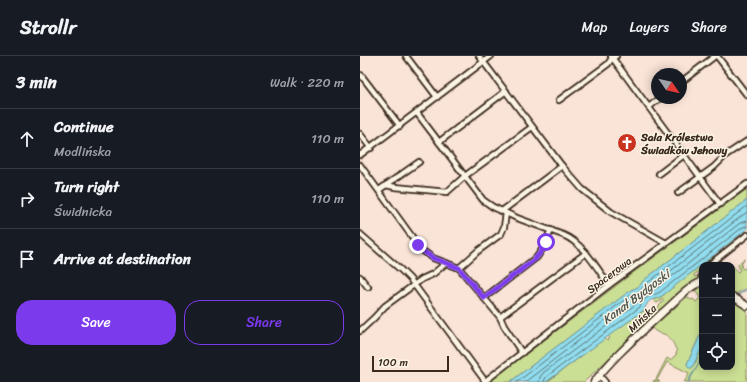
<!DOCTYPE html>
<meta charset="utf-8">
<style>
:root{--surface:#171b24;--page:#20242c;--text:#f1f3f6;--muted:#9ea1a6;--line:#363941;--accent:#7c3aed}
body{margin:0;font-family:Sriracha,sans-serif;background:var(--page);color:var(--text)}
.controls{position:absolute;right:12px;bottom:12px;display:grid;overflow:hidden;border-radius:8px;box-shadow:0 2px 10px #0003}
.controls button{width:36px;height:36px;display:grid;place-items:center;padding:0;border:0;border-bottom:1px solid var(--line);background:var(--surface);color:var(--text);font:20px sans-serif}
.compass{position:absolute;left:291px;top:12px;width:36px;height:36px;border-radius:50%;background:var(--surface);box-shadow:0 2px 10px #0003;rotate:124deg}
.scale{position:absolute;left:12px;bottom:10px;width:77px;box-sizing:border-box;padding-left:4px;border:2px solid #3b2a1e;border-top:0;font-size:11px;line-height:14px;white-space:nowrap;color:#3b2a1e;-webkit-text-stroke:3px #fcf5e5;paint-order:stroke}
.stop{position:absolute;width:12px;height:12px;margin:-9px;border:3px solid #7c3aed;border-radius:50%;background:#fff}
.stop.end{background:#7c3aed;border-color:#fff;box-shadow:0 1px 4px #0008}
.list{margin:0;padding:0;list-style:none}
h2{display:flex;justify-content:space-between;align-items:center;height:52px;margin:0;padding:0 16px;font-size:17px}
h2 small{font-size:13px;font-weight:400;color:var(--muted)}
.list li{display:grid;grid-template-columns:26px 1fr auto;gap:12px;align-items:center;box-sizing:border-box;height:60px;padding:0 16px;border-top:1px solid var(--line)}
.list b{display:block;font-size:15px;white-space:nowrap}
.list p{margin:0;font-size:13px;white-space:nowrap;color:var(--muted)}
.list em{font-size:13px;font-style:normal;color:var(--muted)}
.actions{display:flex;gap:8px;padding:12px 16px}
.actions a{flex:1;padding:9px 0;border:1px solid var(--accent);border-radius:16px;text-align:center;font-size:14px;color:var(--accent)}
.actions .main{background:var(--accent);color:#fff}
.icon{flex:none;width:22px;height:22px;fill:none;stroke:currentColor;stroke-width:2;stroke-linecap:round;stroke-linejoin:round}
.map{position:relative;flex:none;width:387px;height:326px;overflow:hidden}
header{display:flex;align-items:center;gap:24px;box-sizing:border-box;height:56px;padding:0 20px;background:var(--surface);border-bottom:1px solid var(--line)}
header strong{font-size:19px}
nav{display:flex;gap:22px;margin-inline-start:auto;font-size:14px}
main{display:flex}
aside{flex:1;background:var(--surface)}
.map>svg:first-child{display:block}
</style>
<header>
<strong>Strollr</strong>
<nav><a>Map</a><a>Layers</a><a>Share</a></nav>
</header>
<main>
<aside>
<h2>3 min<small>Walk · 220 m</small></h2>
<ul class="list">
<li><svg class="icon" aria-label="ahead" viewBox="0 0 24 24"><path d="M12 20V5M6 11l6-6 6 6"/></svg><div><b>Continue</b><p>Modlińska</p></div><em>110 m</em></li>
<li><svg class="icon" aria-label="right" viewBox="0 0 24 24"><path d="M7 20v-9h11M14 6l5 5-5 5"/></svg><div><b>Turn right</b><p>Świdnicka</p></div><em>110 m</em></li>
<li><svg class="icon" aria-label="arrive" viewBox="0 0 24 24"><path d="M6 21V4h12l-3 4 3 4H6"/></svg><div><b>Arrive at destination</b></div></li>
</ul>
<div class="actions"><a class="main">Save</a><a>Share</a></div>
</aside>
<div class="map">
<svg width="387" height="326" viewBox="0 0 387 326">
<rect width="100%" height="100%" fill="#fae4d7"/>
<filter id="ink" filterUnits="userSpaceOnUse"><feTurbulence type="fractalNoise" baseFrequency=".025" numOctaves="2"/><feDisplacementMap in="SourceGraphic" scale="8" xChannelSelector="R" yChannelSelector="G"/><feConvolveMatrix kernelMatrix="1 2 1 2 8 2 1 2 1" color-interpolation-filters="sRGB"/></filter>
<g filter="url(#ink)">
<!-- green -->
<g fill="#cbdf94" stroke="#838459">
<path d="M387,133v11l-104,81c-3,6 -7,7 -12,9l-121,92h-21l145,-110z"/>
<polygon points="354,200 355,201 354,202 346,209 342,209 342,212 334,219 335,221 339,220 339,222 329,228 270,282 224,326 187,326 245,282 247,285 250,282 248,280 283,255 287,255 288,260 292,255 295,255 304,244 303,243 297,247 294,245 294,243 299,242 302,240 348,203"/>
<polygon points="384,203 384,204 382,207 381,211 383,213 387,211 387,231 376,238 372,236 372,209 378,216 380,214 379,212 378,208"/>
<path d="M342,231v44l-15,33 8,-1 7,-15v19h30v-67l15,10v72h-63l4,-6 1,-3 -22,-11 -10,18 3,2h-7l1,-2 1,1 12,-23 3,2 6,-5 1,-4c-3,-5 -5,-13 -11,-16 -6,-3 -9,-1 -14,-7l35,-31 4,3 2,-1 3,3 4,-4 -5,-8z"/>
</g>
<!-- water -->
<g fill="#90ddef" stroke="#6e959b">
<path d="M387,144v29l-85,67c-10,6 -12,0 -18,14l-98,72h-36l121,-92c5,-2 9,-3 12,-9z"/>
<polygon points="342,275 342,292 332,312 329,312 327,308"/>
</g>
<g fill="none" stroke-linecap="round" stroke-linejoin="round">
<!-- shore -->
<g stroke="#5d7272" stroke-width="1">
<polyline points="387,156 291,230 290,233 292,234 297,232 380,167 387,165"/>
<path d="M157,326l115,-88c7,-2 10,-5 14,-10l101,-78"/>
<polyline points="165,326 274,242 278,243 278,244 276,248 183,317 180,321 179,326"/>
<path d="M184,326l1,-3 1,-2 94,-70c6,-13 9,-9 20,-15l83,-65 4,-1"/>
</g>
<!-- stream -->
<g stroke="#6e959b" stroke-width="1.5">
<polyline points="375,241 387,233"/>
<polyline points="328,326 339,307 342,298"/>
</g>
<defs>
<g id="minor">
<polyline points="46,0 77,41"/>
<polyline points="119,0 202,110 222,133 251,156 306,187"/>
<polyline points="251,0 360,148"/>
<polyline points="357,0 387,39"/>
<polyline points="0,19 1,19 40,70"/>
<polyline points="321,26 355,0"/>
<polyline points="199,44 248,8 252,2 256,0"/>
<polyline points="289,51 300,42"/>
<path d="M57,57l66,87 10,7 24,11 46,17c20,8 34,33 46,50"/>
<polyline points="0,78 11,92"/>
<polyline points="79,86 146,35"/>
<polyline points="0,99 131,0"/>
<polyline points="0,109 58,189 63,195 73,202 99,212 140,261 144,270 162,297"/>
<polyline points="299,118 324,99"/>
<polyline points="26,129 35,131 87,136 105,120 172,71"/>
<polyline points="19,134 59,106"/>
<polyline points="318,137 354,111 366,99 387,85"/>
<polyline points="142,155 202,110"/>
<polyline points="0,178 41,214 50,223 125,325"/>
<polyline points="349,209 387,179"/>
<polyline points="99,212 118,195 141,178 144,171 146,157"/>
<polyline points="0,221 8,231"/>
<polyline points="341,226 342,216"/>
<polyline points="124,242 177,201 183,192 191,174"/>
<polyline points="140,261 226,197"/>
<polyline points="0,275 14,262 25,250 62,223 73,218 86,207"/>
<polyline points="239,319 245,326"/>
<polyline points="124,326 249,229 387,128"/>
</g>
<g id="tertiary">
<polyline points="372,240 387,250"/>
<path d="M234,326c20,-26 45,-47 69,-70 11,-9 25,-26 39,-30"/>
</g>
</defs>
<!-- minor casing -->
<use href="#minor" stroke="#3b2a1e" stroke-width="8"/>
<!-- tertiary casing -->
<use href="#tertiary" stroke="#3b2a1e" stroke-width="9"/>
<!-- minor -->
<use href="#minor" stroke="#fcf5e5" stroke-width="4.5"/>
<!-- tertiary -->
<use href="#tertiary" stroke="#fcf5e5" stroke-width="6"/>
</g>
</g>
<g fill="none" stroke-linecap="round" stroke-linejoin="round" filter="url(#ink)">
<!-- route -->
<polyline stroke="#7c3aed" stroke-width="5" points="58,189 63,195 73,202 99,212 124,242 175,203 181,196 186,186"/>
</g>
<!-- icons -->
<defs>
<symbol id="church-disc" viewBox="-11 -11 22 22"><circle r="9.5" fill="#c8321e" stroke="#fcf5e5"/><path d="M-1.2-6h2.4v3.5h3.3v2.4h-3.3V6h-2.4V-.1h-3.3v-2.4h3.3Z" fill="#fff"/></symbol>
</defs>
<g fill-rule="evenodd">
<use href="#church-disc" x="256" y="76" width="22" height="22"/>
</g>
<g text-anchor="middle" stroke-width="3" stroke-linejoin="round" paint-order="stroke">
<!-- poi labels -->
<g font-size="11" font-weight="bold" fill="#3b2a1e" stroke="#fcf5e5" text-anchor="start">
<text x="281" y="85">Sala Królestwa<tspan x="281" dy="13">Świadków Jehowy</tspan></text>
</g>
<!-- street labels -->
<g font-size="11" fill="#3b2a1e" stroke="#fcf5e5">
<text transform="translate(249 219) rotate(-37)" y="4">Spacerowa</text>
<text transform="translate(282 262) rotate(-43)" y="4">Mińska</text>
</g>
<!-- water labels -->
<g font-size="12" font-style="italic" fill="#505752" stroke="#fcf5e5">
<text transform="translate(276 241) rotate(-37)" y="4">Kanał Bydgoski</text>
</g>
</g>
</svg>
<div class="controls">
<button>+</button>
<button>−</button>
<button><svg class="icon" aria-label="locate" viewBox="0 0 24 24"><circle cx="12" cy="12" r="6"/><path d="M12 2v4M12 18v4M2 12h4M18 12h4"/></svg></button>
</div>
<svg class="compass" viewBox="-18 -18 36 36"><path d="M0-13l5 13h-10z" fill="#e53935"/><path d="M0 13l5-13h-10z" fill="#9ea1a6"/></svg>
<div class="scale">100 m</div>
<div class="stop" style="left:186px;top:186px"></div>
<div class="stop end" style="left:58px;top:189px"></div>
</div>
</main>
